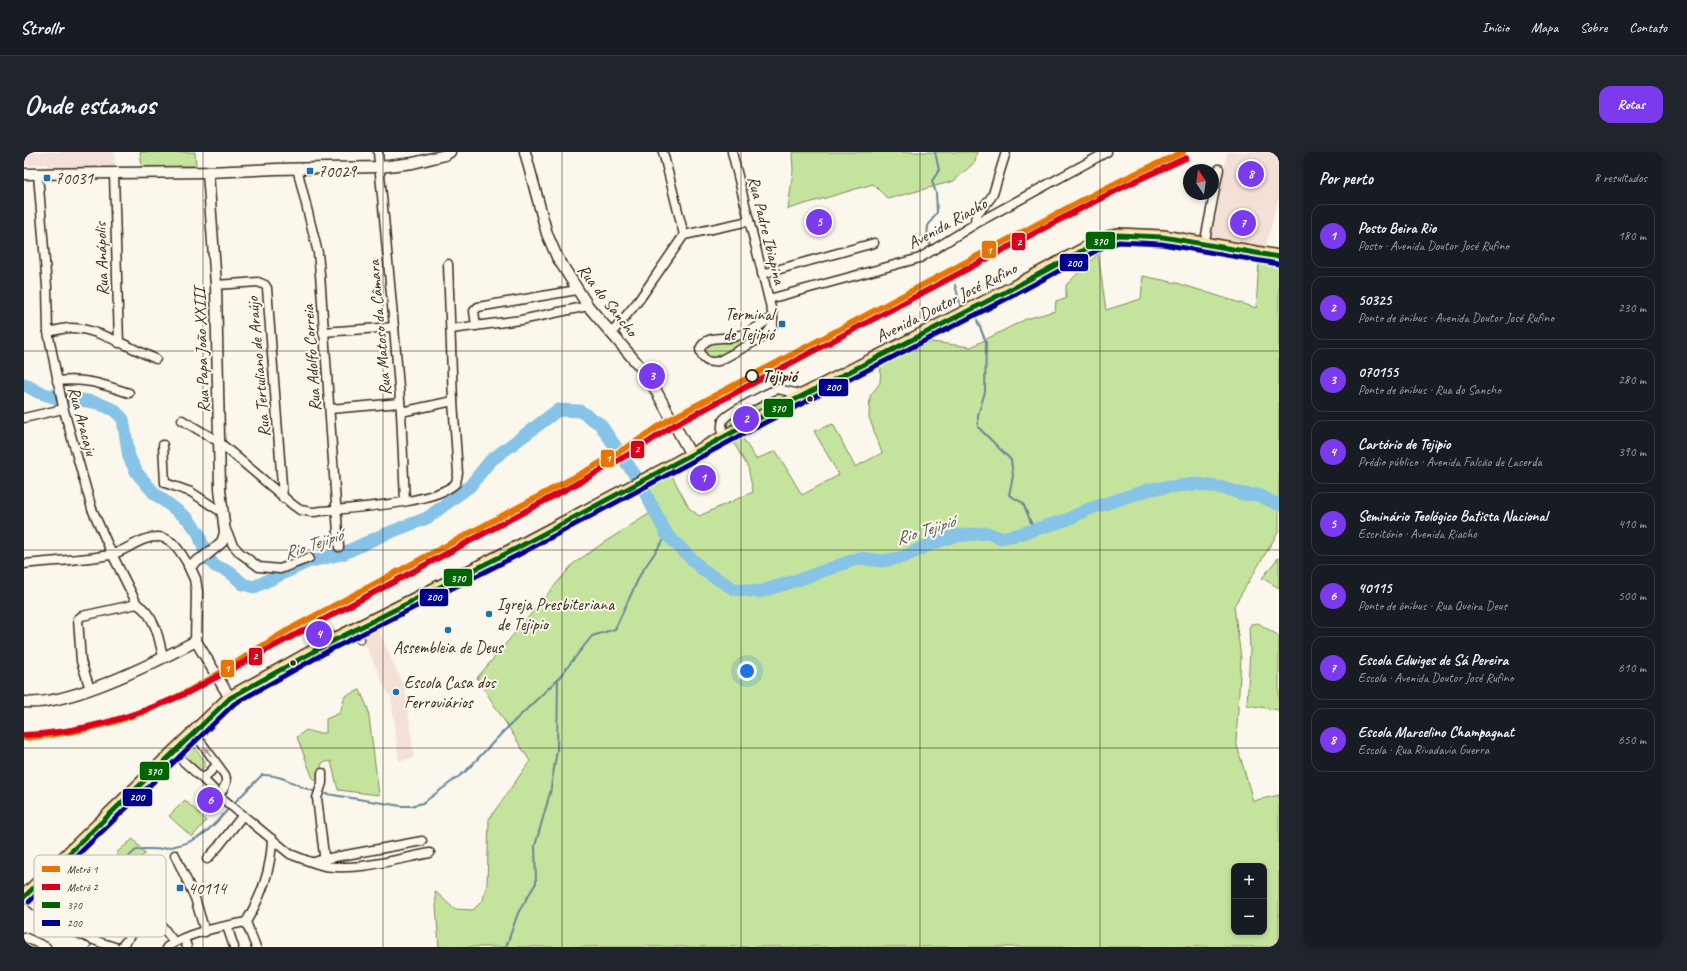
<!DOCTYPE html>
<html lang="pt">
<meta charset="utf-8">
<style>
:root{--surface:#171b24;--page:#20242c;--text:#f1f3f6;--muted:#9ea1a6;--line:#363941;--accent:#7c3aed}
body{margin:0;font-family:Caveat,sans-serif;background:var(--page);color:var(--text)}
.controls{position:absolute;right:12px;bottom:12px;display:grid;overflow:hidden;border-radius:8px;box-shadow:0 2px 6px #0003}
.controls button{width:36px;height:36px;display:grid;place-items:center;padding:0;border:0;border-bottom:1px solid var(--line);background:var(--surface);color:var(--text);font:20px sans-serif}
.compass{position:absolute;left:1159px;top:12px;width:36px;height:36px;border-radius:50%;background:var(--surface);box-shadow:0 2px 6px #0003;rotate:347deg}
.you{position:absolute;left:723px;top:519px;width:14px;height:14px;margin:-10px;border:3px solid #fff;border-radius:50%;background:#1a73e8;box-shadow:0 0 0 6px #1a73e833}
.badge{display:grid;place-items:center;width:26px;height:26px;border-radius:50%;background:var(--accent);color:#fff;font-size:13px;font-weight:700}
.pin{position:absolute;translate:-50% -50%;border:2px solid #fff;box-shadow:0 1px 4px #0006}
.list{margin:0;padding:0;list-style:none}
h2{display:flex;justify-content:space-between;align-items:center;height:52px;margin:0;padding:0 16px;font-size:17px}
h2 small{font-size:13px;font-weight:400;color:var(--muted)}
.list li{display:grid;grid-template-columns:26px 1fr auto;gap:12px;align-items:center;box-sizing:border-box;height:64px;margin:0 8px 8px;padding:0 8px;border:1px solid var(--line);border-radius:12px}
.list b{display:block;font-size:15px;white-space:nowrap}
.list p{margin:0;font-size:13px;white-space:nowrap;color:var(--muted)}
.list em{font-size:13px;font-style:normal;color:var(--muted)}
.map{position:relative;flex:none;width:1255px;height:795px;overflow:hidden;border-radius:12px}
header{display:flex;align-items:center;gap:24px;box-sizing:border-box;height:56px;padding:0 20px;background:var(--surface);border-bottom:1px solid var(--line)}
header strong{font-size:19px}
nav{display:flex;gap:22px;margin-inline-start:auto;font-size:14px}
.intro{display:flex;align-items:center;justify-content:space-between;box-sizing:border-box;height:96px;padding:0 24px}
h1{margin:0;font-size:28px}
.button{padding:10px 18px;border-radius:12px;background:var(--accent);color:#fff;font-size:14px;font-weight:700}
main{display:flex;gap:24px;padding:0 24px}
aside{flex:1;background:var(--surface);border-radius:12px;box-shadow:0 2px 6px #0003}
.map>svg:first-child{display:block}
</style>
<header>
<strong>Strollr</strong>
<nav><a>Início</a><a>Mapa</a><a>Sobre</a><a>Contato</a></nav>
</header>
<div class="intro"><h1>Onde estamos</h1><a class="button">Rotas</a></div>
<main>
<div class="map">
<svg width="1255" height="795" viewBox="0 0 1255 795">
<rect width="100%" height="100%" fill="#fbf7ec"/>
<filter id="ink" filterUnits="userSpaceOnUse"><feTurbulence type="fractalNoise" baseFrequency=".025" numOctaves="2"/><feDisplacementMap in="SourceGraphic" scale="8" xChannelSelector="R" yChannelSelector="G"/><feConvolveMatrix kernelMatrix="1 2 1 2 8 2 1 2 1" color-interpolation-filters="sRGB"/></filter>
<g filter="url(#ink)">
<!-- built -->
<g fill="#f4e0d6">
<polygon points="0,0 90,0 91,17 23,18 23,12 0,13"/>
<polygon points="1203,0 1255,0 1255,45 1241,96 1188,88 1187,85 1196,45"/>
<polygon points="354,477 381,537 390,606 375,609 367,544 365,544 338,485"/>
</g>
<!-- green -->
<g fill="#c4e49d" stroke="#80875e" fill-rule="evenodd">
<polygon points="116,0 171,0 172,14 118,15"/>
<polygon points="768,0 953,0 951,10 930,29 864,47 849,32 764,57 769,19"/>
<path d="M1074,102l8,56 35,-11 2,-23 34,7 79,25 3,-47 20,2v268l-45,75 7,52 -5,84 17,59 26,-6v152h-840l-4,-56 19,18 19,1 10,-10 4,-16 2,-65 41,-58 -53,-83 96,-114 30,-21 49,-31 -3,-24 22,-14 18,34 10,8 54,-24 -5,-25 -16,-27 10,-3 14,22 20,-8 26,44 37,-20 -25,-44 19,-7 22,43 27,-14 -13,-36 1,-21 10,-13 1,-17 50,-24 40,5 55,-28 29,-8 1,-10 10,-2v-14zM1210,714h30v66h-30z"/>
<polygon points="750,165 750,174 696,210 681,208 678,192 702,185"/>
<polygon points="755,237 773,243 698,279 699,271"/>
<polygon points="1255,405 1255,436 1238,426"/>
<polygon points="1234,471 1255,484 1255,558 1223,553 1226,498 1225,476 1227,472"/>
<polygon points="336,538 344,557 355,643 314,638 307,609 298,611 294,626 290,629 273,585 282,578 292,581 302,581 302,567 316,561 321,544"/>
<path d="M171,596l10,13v5l-5,5 -15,-13c0,-5 4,-10 10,-10z"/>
<polygon points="161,648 182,669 168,685 145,664"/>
<polygon points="109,687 121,702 104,714 92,701"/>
</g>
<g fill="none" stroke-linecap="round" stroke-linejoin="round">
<!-- stream -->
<g stroke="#688696" stroke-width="2">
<polyline points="908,95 903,86 904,74 913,60 912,41 908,29 915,18 911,0"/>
<polyline points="931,133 937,155"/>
<polyline points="953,168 962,190 961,240 954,263 954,275 987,308 989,324 985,343 999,351 1010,378"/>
<polyline points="297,641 377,654 387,654 399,651 442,619 479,580 534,527 568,484 591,477 617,421 643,383"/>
<path d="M209,652l29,-29c23,-1 35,13 55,17"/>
<path d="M70,785l4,-14 -1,-8 -21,-18 -1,-5 1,-4c11,-9 23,-5 35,-10 14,-7 13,-20 24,-27 6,-4 16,-1 24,-2 37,-5 47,-14 71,-42"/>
<polyline points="66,795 69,789"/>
<polyline points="482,795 494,761 512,731 511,694 526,641 533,598 534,527"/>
</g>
<!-- river -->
<polyline stroke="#86c3e6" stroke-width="13" points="0,232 14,240 36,247 47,246 74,251 90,258 99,267 105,305 113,321 131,342 164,367 175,382 182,404 191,414 206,420 219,432 230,435 283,410 318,402 359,383 403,366 446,334 466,309 534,258 556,259 576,272 615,329 643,383 680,419 710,437 735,440 780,426 835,406 859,409 879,405 907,392 930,384 963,381 977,386 996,382 1042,368 1065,357 1127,337 1173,332 1199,336 1219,342 1234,343 1255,353"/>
<defs>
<g id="minor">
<polyline points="354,0 370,175 377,260 381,349"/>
<polyline points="639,0 660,83"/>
<path d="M708,0l41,164v9l-8,11 -46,25c-11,3 -17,-1 -19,-12 7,-16 24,-8 37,-13 14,-4 25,-11 36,-20"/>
<polyline points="273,16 294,101 296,122 315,395"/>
<path d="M14,22l9,113 1,45 15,75 29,102 20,45 25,50c18,11 22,34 26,53"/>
<polyline points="90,22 95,191"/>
<path d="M951,72c-2,-12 13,-19 18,-30l13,-42"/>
<polyline points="1180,93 1195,17"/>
<polyline points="424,112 429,249"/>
<polyline points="738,122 850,91"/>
<polyline points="192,133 234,130 241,133 243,136 259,346"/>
<polyline points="745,147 896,106 951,72 1083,0"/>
<polyline points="452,174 450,159 454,155 553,138"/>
<polyline points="427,177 497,168 564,154"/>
<path d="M24,180c7,-1 15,-4 22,-4 25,-1 62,21 86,31"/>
<polyline points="299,180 370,175"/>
<polyline points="587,182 615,148 660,83 725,69"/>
<path d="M33,229c30,-3 45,3 72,12"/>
<polyline points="306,257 376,251"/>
<polyline points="0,266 39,257"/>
<path d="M158,268l37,22 74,63 7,5 12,2c33,-4 122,-7 144,-29l2,-10 -5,-72 -52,11"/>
<path d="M698,287c0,-6 -1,-13 1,-19 4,-7 46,-28 55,-31l26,6"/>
<polyline points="139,293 141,331 167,340 199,361"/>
<polyline points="201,376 209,393 216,401 235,415 256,417 285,406"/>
<path d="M0,412c28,-3 58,-4 86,-9 17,-4 31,-19 49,-18 15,1 23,18 30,29"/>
<polyline points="330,478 336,487"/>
<polyline points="66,537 57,509 54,467 58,464 113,452"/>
<path d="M171,582l30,41c3,8 -1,13 -6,20"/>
<path d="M150,601l29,26 20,20 67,55c11,4 24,10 35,12 33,5 73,-7 105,-13"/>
<polyline points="298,621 298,631 293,646 301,711"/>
<polyline points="179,627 193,613"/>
<polyline points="151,703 171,746 181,780"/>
<polyline points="183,707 194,695 219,663"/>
<polyline points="290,710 300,707 398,689"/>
<polyline points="104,729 150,790"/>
<polyline points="67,737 110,774 109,781 97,795"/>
<path d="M1,744c25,24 57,42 90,51"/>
<polyline points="222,770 232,795"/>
<polyline points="203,774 210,795"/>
<polyline points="0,785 22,795"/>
<polyline points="160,786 163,795"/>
<path d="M143,795c22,-15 53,-20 79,-25 16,-27 25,-52 26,-83"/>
</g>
<g id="tertiary">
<polyline points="501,0 523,82 533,105 564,154 624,224 667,303"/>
<polyline points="184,20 192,133 196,337 201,381 198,390 180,405 165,414 171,427 173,440 172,489 206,546"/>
<polyline points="0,22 184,20 252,17 356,15 389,11 421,3 426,0"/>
<path d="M0,550c44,5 132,-40 172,-61"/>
</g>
<polyline id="primary" points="0,745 206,546 303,492 493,396 644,316 739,264 989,136 1078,88 1094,83 1139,85 1255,105"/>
</defs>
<!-- minor casing -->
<use href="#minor" stroke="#3b2a1e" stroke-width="11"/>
<!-- tertiary casing -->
<use href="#tertiary" stroke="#3b2a1e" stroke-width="13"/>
<!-- primary casing -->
<use href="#primary" stroke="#3b2a1e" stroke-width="16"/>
<!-- minor -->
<use href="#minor" stroke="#fbf7ec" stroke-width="8"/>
<!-- tertiary -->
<use href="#tertiary" stroke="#fbf7ec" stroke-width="10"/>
<!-- primary -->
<use href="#primary" stroke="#fcde96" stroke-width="13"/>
<defs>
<polyline id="bus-1" points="0,745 206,546 303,492 493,396 739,264 989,136 1078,88 1094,83 1139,85 1255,105"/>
<polyline id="bus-2" points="5,750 210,552 306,498 496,402 742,270 992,142 1081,94 1095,90 1138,92 1254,112"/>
</defs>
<!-- bus-1 casing -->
<use href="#bus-1" stroke="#fbf7ec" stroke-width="8"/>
<!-- bus-2 casing -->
<use href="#bus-2" stroke="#fbf7ec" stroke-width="8"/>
<!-- bus-1 -->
<use href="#bus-1" stroke="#006400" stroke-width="5"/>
<!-- bus-2 -->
<use href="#bus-2" stroke="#00008b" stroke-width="5"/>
<defs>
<path id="metro-1" d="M0,586c71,-6 123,-22 184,-58 29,-17 57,-37 86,-53 98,-52 195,-104 292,-156l48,-28 33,-22 408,-217 51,-26 57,-26"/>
<path id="metro-2" d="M0,583c58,-2 110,-18 163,-42l402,-216 49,-28 33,-22 407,-217 51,-26 57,-26"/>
</defs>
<!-- metro-1 casing -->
<use href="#metro-1" stroke="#fbf7ec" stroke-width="9"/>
<!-- metro-2 casing -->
<use href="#metro-2" stroke="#fbf7ec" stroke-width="9"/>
<!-- metro-1 -->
<use href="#metro-1" stroke="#e77405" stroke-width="6"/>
<!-- metro-2 -->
<use href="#metro-2" stroke="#d9001c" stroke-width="6"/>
</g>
<!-- one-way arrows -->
<defs><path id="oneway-solid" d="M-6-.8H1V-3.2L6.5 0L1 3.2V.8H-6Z"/></defs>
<use fill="#9b9085" href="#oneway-solid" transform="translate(184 600) rotate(-126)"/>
</g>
<!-- grid -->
<path fill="none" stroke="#3b2a1e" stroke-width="1" stroke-opacity="0.55" d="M179,0v795M359,0v795M538,0v795M717,0v795M896,0v795M1076,0v795M0,199h1255M0,398h1255M0,596h1255"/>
<!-- markers -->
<g fill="#1f6fb2" stroke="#fbf7ec" stroke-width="1.5">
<rect x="282" y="15" width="8" height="8" rx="2"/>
<rect x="19" y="22" width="8" height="8" rx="2"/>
<rect x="754" y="168" width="8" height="8" rx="2"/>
<circle cx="465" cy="462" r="4"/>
<circle cx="424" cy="478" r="4"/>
<circle cx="372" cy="540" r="4"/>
<rect x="152" y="732" width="8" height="8" rx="2"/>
</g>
<circle fill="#fbf7ec" stroke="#3b2a1e" stroke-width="2" cx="728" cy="224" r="6"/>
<g fill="#3b2a1e" stroke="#fbf7ec" stroke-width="1.5">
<circle cx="786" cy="247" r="3.5"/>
<circle cx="269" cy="511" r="3.5"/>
</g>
<g text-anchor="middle" stroke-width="4" stroke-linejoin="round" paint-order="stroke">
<!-- poi labels -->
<g font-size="17" fill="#3b2a1e" stroke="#fbf7ec" text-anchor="start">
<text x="294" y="25">70029</text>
<text x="31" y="32">70031</text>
<text x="750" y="168" text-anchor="end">Terminal<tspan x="750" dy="20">de Tejipió</tspan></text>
<text x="473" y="458">Igreja Presbiteriana<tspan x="473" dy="20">de Tejipio</tspan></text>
<text x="424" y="501" text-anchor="middle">Assembleia de Deus</text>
<text x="380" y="536">Escola Casa dos<tspan x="380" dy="20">Ferroviários</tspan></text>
<text x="164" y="742">40114</text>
</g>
<!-- street labels -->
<g font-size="17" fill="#3b2a1e" stroke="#fbf7ec">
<text transform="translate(923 71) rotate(-29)" y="6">Avenida Riacho</text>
<text transform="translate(743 78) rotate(76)" y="6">Rua Padre Ibiapina</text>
<text transform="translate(77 107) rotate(-92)" y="6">Rua Anápolis</text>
<text transform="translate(584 148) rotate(52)" y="6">Rua do Sancho</text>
<text transform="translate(922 150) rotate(-27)" y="6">Avenida Doutor José Rufino</text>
<text transform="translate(355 176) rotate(-95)" y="6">Rua Matoso da Câmara</text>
<text transform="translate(177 198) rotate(-92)" y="6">Rua Papa João XXIII</text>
<text transform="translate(287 206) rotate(-94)" y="6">Rua Adolfo Correia</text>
<text transform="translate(234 215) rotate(-95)" y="6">Rua Tertuliano de Araújo</text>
<text transform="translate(59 269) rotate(75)" y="6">Rua Aracaju</text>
</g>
<!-- stop labels -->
<g font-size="17" font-weight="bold" fill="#3b2a1e" stroke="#fbf7ec" text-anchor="start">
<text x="738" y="230">Tejipió</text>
</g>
<!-- water labels -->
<g font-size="18" font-style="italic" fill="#52585a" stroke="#fbf7ec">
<text transform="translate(901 378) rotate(-18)" y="6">Rio Tejipió</text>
<text transform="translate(289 392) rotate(-19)" y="6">Rio Tejipió</text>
</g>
</g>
<!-- legend -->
<rect x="10" y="703" width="132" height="82" rx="6" fill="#fbf7ec" stroke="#c1baae" stroke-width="1"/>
<rect x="18" y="714" width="18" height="6" fill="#e77405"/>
<rect x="18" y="732" width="18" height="6" fill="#d9001c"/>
<rect x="18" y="750" width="18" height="6" fill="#006400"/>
<rect x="18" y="768" width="18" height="6" fill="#00008b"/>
<g font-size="11" fill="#3b2a1e">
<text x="43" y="721">Metrô 1</text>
<text x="43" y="739">Metrô 2</text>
<text x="43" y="757">370</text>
<text x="43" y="775">200</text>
</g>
<g stroke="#fbf7ec" stroke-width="1.5">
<rect x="1061" y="79" width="31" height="19" rx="4" fill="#006400"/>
<rect x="987" y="80" width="15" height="19" rx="4" fill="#d9001c"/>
<rect x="957" y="88" width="16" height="19" rx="4" fill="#e77405"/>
<rect x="1035" y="101" width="30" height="19" rx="4" fill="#00008b"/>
<rect x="794" y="226" width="31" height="19" rx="4" fill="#00008b"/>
<rect x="739" y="246" width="31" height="20" rx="4" fill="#006400"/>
<rect x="606" y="288" width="15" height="19" rx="4" fill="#d9001c"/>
<rect x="576" y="297" width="15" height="19" rx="4" fill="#e77405"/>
<rect x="419" y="416" width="30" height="19" rx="4" fill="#006400"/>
<rect x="395" y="436" width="30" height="19" rx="4" fill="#00008b"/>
<rect x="224" y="495" width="15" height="19" rx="4" fill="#d9001c"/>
<rect x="196" y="507" width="15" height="19" rx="4" fill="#e77405"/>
<rect x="115" y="609" width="31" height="20" rx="4" fill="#006400"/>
<rect x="98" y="636" width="31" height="19" rx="4" fill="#00008b"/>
</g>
<g font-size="11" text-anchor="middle" font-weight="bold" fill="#fff">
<text x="1076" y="93">370</text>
<text x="995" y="94">2</text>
<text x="965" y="102">1</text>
<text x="1050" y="115">200</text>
<text x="809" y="239">200</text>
<text x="754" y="260">370</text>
<text x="613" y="301">2</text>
<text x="584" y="310">1</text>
<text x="434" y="430">370</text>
<text x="410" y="449">200</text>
<text x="231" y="508">2</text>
<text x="203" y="520">1</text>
<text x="130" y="623">370</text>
<text x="113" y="649">200</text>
</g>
</svg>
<div class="controls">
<button>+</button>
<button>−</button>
</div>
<svg class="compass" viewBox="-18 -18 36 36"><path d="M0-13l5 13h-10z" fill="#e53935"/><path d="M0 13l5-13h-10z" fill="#9ea1a6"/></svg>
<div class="you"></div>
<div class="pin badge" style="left:679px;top:326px">1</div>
<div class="pin badge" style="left:722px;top:267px">2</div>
<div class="pin badge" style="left:628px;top:224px">3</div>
<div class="pin badge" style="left:295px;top:482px">4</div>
<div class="pin badge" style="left:795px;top:70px">5</div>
<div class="pin badge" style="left:186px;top:648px">6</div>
<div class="pin badge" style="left:1219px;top:71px">7</div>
<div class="pin badge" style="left:1227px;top:22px">8</div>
</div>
<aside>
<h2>Por perto<small>8 resultados</small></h2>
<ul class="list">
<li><span class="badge">1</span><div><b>Posto Beira Rio</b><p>Posto · Avenida Doutor José Rufino</p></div><em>180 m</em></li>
<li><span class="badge">2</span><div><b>50325</b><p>Ponto de ônibus · Avenida Doutor José Rufino</p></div><em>230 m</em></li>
<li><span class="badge">3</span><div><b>070155</b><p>Ponto de ônibus · Rua do Sancho</p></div><em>280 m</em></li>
<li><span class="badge">4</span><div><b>Cartório de Tejipio</b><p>Prédio público · Avenida Falcão de Lacerda</p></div><em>390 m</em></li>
<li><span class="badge">5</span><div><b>Seminário Teológico Batista Nacional</b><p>Escritório · Avenida Riacho</p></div><em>410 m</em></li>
<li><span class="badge">6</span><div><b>40115</b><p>Ponto de ônibus · Rua Queira Deus</p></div><em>500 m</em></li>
<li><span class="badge">7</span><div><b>Escola Edwiges de Sá Pereira</b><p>Escola · Avenida Doutor José Rufino</p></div><em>610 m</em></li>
<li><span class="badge">8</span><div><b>Escola Marcelino Champagnat</b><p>Escola · Rua Rivadavia Guerra</p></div><em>650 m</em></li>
</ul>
</aside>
</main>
